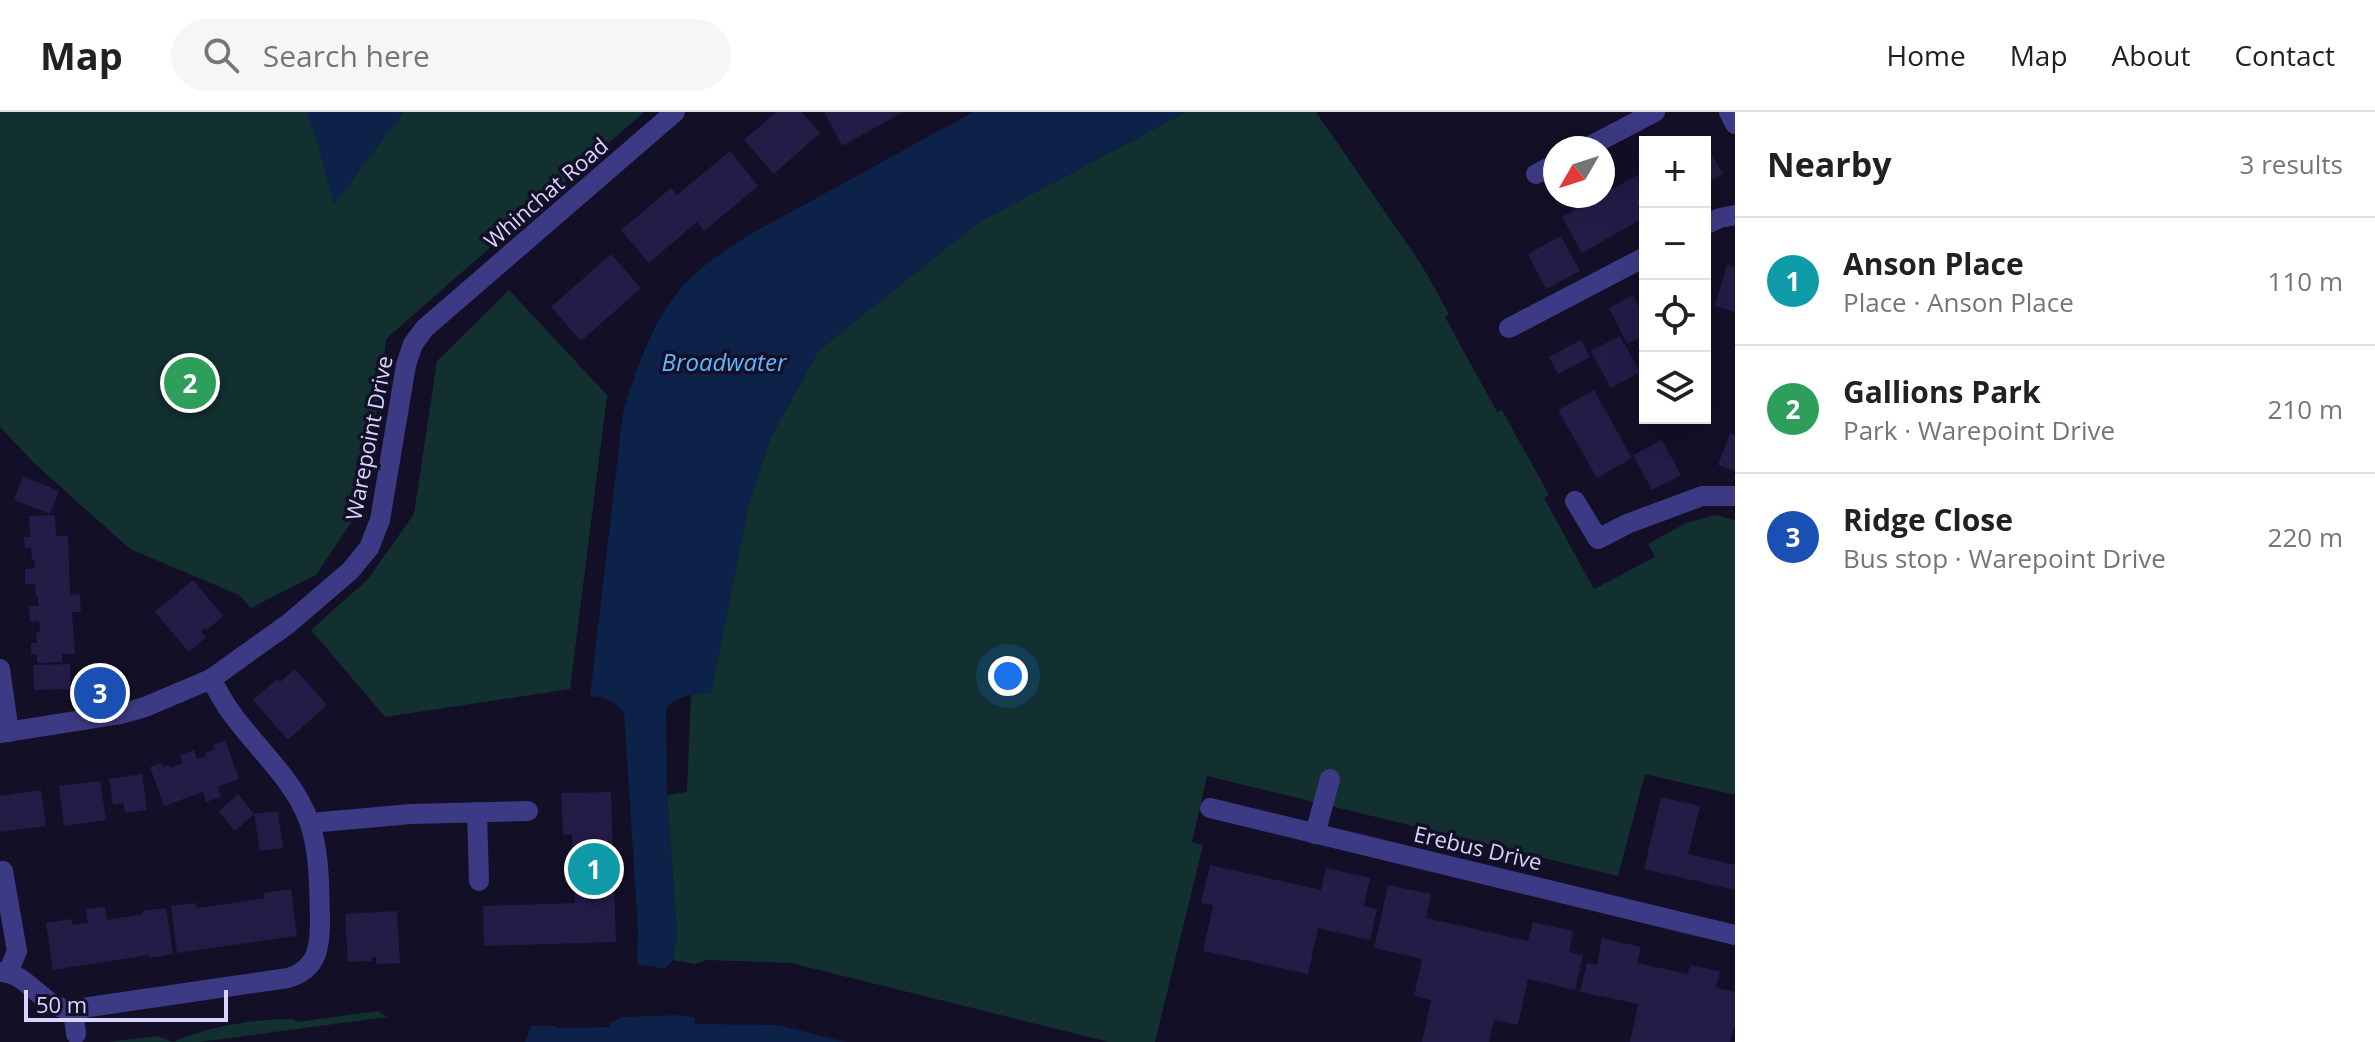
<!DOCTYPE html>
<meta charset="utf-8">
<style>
:root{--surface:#fff;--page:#f6f6f6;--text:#202124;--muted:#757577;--line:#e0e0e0;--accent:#127987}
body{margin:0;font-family:"Open Sans",sans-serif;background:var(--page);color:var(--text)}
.controls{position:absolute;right:24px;top:24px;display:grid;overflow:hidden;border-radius:0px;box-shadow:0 8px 32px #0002}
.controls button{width:72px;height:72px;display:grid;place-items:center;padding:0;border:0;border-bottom:2px solid var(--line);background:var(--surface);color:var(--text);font:40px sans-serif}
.compass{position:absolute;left:1543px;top:24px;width:72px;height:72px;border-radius:50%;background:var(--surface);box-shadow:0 8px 32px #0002;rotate:231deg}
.scale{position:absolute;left:24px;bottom:20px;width:204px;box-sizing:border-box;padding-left:8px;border:4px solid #d9d4ff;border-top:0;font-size:22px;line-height:28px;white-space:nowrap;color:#d9d4ff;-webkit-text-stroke:6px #130f26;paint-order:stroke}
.you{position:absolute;left:1008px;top:564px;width:28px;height:28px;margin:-20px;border:6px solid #fff;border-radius:50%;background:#1a73e8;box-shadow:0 0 0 12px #1a73e833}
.badge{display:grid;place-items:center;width:52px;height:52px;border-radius:50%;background:var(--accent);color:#fff;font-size:26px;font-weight:700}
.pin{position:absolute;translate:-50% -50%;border:4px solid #fff;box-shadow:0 2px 8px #0006}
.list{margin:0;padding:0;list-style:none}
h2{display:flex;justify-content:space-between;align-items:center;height:104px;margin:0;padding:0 32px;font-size:34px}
h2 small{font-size:26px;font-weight:400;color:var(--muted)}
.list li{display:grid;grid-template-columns:52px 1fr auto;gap:24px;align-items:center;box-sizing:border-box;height:128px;padding:0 32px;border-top:2px solid var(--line)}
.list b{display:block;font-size:30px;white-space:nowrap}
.list p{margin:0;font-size:26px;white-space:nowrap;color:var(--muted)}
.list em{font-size:26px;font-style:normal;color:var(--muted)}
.icon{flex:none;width:44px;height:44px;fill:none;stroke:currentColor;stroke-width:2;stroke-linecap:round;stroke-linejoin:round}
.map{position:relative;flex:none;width:1735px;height:930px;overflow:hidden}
header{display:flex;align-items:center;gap:48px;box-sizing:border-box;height:112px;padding:0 40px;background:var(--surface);border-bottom:2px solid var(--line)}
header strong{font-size:38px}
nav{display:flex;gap:44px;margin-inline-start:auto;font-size:28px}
.search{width:560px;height:72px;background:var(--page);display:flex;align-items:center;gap:20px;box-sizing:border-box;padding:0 28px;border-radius:44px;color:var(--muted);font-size:30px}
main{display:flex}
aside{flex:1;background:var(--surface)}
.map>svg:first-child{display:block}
</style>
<header>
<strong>Map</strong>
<div class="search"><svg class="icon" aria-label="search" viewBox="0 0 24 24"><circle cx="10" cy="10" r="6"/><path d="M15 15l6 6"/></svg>Search here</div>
<nav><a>Home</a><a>Map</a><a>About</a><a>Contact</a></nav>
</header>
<main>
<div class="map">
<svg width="1735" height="930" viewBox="0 0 1735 930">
<rect width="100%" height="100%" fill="#130f26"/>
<!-- green -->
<g fill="#12302f">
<polygon points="0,0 644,0 386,227 365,390 316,463 251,496 239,483 130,437 35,352 0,315"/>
<polygon points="1186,0 1316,0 1421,152 1449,202 1445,205 1497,300 1502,298 1549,383 1544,386 1594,477 1655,445 1648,432 1686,411 1715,403 1735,408 1735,683 1645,662 1618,764 1207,664 1192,730 1203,733 1155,930 1109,930 791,851 707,848 695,852 673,848 677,822 667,683 687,680 691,583 711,580 748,395 771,325 818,239 979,110"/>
<polygon points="509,178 607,283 570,577 385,605 311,518 367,468 414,402 437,249"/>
<path d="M378,899l9,6 -188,25h-92l51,-6 15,6c37,-16 79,-23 119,-23l5,3z"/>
</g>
<!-- water -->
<g fill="#0c2248">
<polygon points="306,0 404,0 334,93 316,26"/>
<path d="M973,0h213l-207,110 -161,129 -47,86 -23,70 -37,186c-17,2 -34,1 -45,16l1,86 10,139 -4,26 -8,9 -28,-5 1,-35 -14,-217c-11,-12 -18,-15 -34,-16l33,-284c14,-44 29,-92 61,-127 30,-34 87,-62 127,-84 54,-30 108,-59 162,-89z"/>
<polygon points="681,903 695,906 695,912 778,913 846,930 525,930 531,914 555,914 556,916 610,915 611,910 623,905"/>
</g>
<!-- building -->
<g fill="#241b47">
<polygon points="776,0 802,0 820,21 774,62 744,28"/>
<polygon points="824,0 903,0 842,34"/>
<polygon points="1703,27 1723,62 1705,72 1705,30 1697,30"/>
<polygon points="730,39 758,74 704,119 697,110 649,151 621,118 671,76 677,83"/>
<polygon points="1645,59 1645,105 1582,141 1562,105"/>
<polygon points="1561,124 1580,159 1546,177 1528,142"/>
<polygon points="611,142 641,176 581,229 551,195"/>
<polygon points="1727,153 1735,155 1735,200 1715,194"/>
<polygon points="1633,183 1645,208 1645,223 1627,232 1609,196"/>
<polygon points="1620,224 1640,260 1611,276 1591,239"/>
<polygon points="1581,228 1590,245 1558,262 1549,245"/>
<polygon points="1594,278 1632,346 1597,366 1558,298"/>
<polygon points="1730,321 1735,323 1735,359 1718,353"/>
<polygon points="1662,328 1681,363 1652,378 1633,343"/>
<polygon points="23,364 59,379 50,402 14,388"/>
<polygon points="55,403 56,424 68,424 70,483 80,482 81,500 72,500 75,542 62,542 62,550 37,551 37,542 31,542 31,531 37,531 36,520 40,520 39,509 30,510 29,494 39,494 38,484 36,485 35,472 25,472 25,457 35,456 35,448 32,448 31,436 25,436 24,425 30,425 29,404"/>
<polygon points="193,468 223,504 207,518 204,516 201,519 206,525 189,540 155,500"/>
<polygon points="70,552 71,577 34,578 33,553"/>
<polygon points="295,557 327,593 288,628 253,588 277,567 280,570"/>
<polygon points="225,628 239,667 217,675 221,685 206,690 203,680 164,694 150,655 161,651 163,655 169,653 171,656 183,651 180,643 194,638 197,647 207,644 205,641 215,637 213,633"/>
<polygon points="142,662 147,698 125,701 123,691 113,693 109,667"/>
<polygon points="100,669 106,708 64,714 59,674"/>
<polygon points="41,678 46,714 0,720 0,684"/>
<polygon points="611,680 616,830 484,834 483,794 575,791 572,723 563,723 561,681"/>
<polygon points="238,682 254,702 235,719 219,699"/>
<polygon points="1661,685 1700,694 1688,742 1735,753 1735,778 1644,757"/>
<polygon points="278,699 283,736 260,739 254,702"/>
<polygon points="1210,753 1321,778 1326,756 1370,766 1364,794 1377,797 1370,828 1318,816 1308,862 1203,839 1213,793 1201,791"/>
<polygon points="1388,773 1431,782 1426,806 1528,829 1533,810 1573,819 1569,840 1583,843 1575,878 1528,867 1518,913 1494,908 1489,930 1422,930 1431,888 1414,884 1422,847 1374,836"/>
<polygon points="291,777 297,824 177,841 171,794 196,791 197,796 213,794 265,786 264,781"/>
<polygon points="105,795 107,808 143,802 142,799 166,796 173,842 149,846 149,843 53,858 46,811 72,807 72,813 88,811 86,797"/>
<polygon points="397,799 400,851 376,852 376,845 372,845 372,849 348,850 345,802"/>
<polygon points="1602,826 1641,835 1637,851 1688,862 1690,853 1720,859 1716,876 1735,880 1735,917 1733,917 1730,930 1630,930 1638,892 1580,880 1587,851 1597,853"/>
</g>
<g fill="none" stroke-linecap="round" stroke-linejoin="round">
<!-- minor -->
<g stroke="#3d3a85" stroke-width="20">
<polyline points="1729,0 1735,12"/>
<polyline points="1586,36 1655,0"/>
<polyline points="1536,62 1555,52"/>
<polyline points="1705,113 1720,106 1735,103"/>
<polyline points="1509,216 1645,145"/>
<polyline points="1575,389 1598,427 1627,412 1702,384 1735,384"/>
<polyline points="0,557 9,620"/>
<polyline points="0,621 120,602 145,595 211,567 288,512 350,459 369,436 380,408 406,253 413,232 425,216 675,0"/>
<polyline points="1210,696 1735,823"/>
<polyline points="477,700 479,769"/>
<polyline points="310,711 411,702 528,699"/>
<polyline points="1315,722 1330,667"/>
<polyline points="3,759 17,839 8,861"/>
<path d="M0,860c27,0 40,33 69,38l219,-32c30,-9 32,-31 32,-59 -1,-32 0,-67 -11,-98 -16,-43 -53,-73 -79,-110 -7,-10 -13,-21 -19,-32"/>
<polyline points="73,898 76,922"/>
</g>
</g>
<g text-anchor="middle" stroke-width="7" stroke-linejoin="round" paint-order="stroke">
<!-- street labels -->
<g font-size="22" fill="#d9d4ff" stroke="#130f26">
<text transform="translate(546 81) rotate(-41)" y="8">Whinchat Road</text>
<text transform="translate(369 326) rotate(-79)" y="8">Warepoint Drive</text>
<text transform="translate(1478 736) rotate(13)" y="8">Erebus Drive</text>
</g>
<!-- water labels -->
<g font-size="24" font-style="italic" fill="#62b6ff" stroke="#130f26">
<text x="724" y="259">Broadwater</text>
</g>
</g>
</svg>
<div class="controls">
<button>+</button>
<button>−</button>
<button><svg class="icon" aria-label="locate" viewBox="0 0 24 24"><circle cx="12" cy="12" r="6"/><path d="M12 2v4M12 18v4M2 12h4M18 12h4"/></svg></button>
<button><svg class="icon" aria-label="layers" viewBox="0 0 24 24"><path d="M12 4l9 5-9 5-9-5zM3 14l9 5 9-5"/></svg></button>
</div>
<svg class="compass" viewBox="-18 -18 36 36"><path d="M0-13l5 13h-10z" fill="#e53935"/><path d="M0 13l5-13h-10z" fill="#757577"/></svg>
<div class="scale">50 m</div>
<div class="you"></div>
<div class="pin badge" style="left:594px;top:757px;background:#0f9aa8">1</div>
<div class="pin badge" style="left:190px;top:271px;background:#2e9e5b">2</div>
<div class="pin badge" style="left:100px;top:581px;background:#1a4fb4">3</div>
</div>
<aside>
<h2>Nearby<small>3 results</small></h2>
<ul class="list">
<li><span class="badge" style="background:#0f9aa8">1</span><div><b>Anson Place</b><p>Place · Anson Place</p></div><em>110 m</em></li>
<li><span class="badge" style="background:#2e9e5b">2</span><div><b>Gallions Park</b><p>Park · Warepoint Drive</p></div><em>210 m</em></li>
<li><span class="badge" style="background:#1a4fb4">3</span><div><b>Ridge Close</b><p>Bus stop · Warepoint Drive</p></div><em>220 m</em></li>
</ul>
</aside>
</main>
